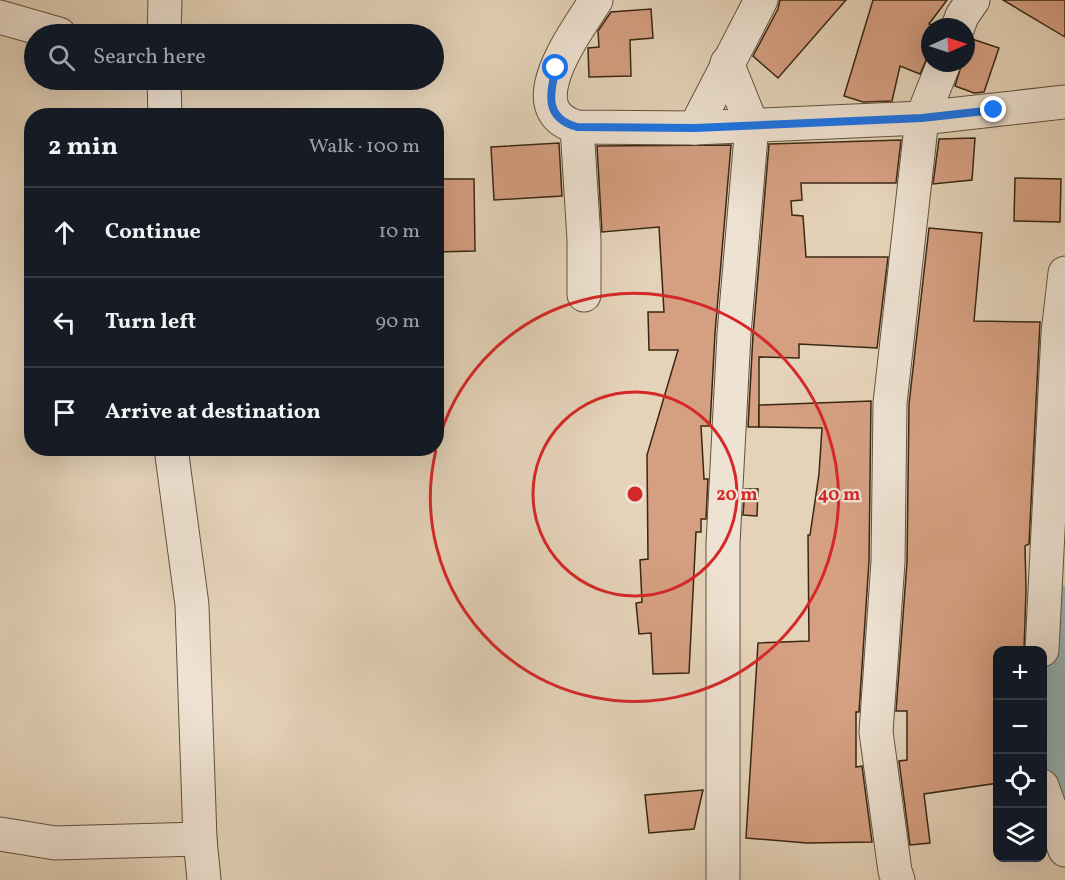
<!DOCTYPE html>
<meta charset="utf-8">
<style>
:root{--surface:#171b24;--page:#20242c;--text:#f1f3f6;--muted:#9ea1a6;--line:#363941}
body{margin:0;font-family:Vollkorn,serif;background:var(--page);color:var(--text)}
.controls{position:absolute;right:18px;bottom:18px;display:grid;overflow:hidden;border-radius:12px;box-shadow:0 6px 24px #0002}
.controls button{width:54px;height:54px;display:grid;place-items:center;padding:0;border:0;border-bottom:2px solid var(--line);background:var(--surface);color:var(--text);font:30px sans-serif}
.compass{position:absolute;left:921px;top:18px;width:54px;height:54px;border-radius:50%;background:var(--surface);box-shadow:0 6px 24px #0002;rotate:87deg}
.stop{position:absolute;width:18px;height:18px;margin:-14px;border:4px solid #1a73e8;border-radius:50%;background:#fff}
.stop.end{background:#1a73e8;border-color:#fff;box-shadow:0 2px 6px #0008}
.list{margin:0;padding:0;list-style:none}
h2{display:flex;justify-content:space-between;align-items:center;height:78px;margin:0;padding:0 24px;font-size:26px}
h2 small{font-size:20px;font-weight:400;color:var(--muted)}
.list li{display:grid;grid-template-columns:39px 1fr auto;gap:18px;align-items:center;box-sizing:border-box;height:90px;padding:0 24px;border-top:2px solid var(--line)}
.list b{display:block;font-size:22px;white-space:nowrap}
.list em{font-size:20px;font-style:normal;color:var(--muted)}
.icon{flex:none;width:33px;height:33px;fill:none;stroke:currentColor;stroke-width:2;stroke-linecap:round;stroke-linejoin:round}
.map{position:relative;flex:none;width:1065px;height:880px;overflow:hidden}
.search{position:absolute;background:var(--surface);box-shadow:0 6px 24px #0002;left:24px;top:24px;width:420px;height:66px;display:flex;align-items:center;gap:15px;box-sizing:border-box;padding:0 21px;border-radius:33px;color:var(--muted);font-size:22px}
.panel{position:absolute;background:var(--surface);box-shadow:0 6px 24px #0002;left:24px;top:108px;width:420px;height:348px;border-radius:24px}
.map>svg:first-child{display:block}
</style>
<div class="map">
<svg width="1065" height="880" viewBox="0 0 1065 880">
<rect width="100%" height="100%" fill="#e5d3b9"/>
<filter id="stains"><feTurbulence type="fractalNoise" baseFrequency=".00333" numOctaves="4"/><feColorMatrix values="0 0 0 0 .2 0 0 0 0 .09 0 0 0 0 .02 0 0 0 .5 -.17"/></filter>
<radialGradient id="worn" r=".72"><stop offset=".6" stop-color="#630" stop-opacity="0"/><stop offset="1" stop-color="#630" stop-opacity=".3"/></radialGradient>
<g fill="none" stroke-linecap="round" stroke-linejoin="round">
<!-- canal -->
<polyline stroke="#98b6b8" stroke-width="36" points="1059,603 1056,717 1065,791"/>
</g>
<!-- building -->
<g fill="#d59f81" stroke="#382713" stroke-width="1.5">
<polygon points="780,0 846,0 778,78 753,56 778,9"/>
<polygon points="873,0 947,0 929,24 937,27 930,27 930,51 920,74 900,66 892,101 863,102 844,96"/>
<polygon points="1003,0 1065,0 1065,37"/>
<polygon points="651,9 653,38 630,40 631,76 589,77 588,48 599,47 598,31 611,12"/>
<polygon points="972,39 999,48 984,92 974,93 955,86 962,63 966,63 966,43"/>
<polygon points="975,138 972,180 933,184 939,139"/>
<polygon points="901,140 896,183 801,183 802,200 791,201 792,215 803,216 806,257 888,257 877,348 799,344 799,358 759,357 759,427 748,427 753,335 769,144"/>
<polygon points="559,143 562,196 494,200 491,147"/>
<polygon points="731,145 715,333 710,426 701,426 704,479 708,479 706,519 701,519 701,532 696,532 689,673 653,674 651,633 639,634 636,603 642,602 640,560 648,559 647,455 678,350 649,350 648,312 664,312 659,227 602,232 597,146"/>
<polygon points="1015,178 1061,179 1060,222 1014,221"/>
<polygon points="436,179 474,179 475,251 436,252"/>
<polygon points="929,228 982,233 974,321 1040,322 1029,544 1025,546 1026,589 1024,651 998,651 998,783 924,794 930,843 910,845 899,761 907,760 907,711 896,711 907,562 909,404"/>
<polygon points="871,401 869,561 859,712 856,712 856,767 862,766 872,842 807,843 746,838 758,643 809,641 808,535 810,535 819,474 822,428 759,427 759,405"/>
<polygon points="745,489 758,489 757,516 743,515"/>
<polygon points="703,790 694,829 649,833 645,795"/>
</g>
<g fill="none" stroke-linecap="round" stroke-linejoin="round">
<defs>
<g id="minor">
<path d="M596,0c-18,30 -81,110 -19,127l118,1 227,-10 143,-16"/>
<polyline points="0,17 59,34"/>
<polyline points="958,27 962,16 973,0"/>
<polyline points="164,34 165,0"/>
<polyline points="164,80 165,116"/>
<polyline points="577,127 584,240 584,295"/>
<polyline points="695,128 761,0"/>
<polyline points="171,448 192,605 200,839 204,880"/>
<polyline points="1042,650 1058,333 1065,273"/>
<polyline points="1042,786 1065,850"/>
<polyline points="0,834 55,843 200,839"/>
<polyline points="723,880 723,544 734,334 752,125 727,63"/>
<polyline points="898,880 895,871 876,732 888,562 890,403 922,118 944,63"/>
</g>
</defs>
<!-- minor casing -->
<use href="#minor" stroke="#63523c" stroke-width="35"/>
<!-- minor -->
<use href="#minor" stroke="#eee2d2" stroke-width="33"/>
</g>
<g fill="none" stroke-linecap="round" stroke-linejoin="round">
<!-- route -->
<path stroke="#1a73e8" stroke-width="8" d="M556,68c-7,27 -11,50 21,59l118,1 227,-10 72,-8"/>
</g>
<!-- distance rings -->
<g fill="none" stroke="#d62828" stroke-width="3">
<circle cx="635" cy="494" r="102"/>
<path d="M437 446A204 204 0 1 1 436 450"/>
</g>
<circle cx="635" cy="494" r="9" fill="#d62828" stroke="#eee2d2" stroke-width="3"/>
<g font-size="18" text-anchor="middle" font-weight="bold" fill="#d62828" stroke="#eee2d2" stroke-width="4.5" stroke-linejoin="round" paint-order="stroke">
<text x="737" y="500">20 m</text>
<text x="839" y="500">40 m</text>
</g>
<rect width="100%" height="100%" filter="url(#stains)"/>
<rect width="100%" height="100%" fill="url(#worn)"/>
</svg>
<div class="controls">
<button>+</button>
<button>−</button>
<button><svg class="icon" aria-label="locate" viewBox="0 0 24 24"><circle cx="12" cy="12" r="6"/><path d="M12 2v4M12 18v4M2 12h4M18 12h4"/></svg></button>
<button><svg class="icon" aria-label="layers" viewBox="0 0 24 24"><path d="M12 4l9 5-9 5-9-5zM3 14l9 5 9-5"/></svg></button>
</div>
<svg class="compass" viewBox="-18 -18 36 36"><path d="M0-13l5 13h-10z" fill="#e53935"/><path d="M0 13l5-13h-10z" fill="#9ea1a6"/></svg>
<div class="stop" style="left:556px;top:68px"></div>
<div class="stop end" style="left:994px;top:110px"></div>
<div class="search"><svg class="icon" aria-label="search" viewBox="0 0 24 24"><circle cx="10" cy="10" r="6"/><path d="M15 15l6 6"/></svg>Search here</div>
<section class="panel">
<h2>2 min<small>Walk · 100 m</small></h2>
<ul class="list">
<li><svg class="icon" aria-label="ahead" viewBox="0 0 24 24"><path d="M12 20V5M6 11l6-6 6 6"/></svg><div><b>Continue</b></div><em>10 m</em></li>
<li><svg class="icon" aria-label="left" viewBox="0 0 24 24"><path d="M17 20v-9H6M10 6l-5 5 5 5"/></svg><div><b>Turn left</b></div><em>90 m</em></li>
<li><svg class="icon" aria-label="arrive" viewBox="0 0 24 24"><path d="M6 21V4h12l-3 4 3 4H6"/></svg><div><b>Arrive at destination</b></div></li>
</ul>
</section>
</div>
